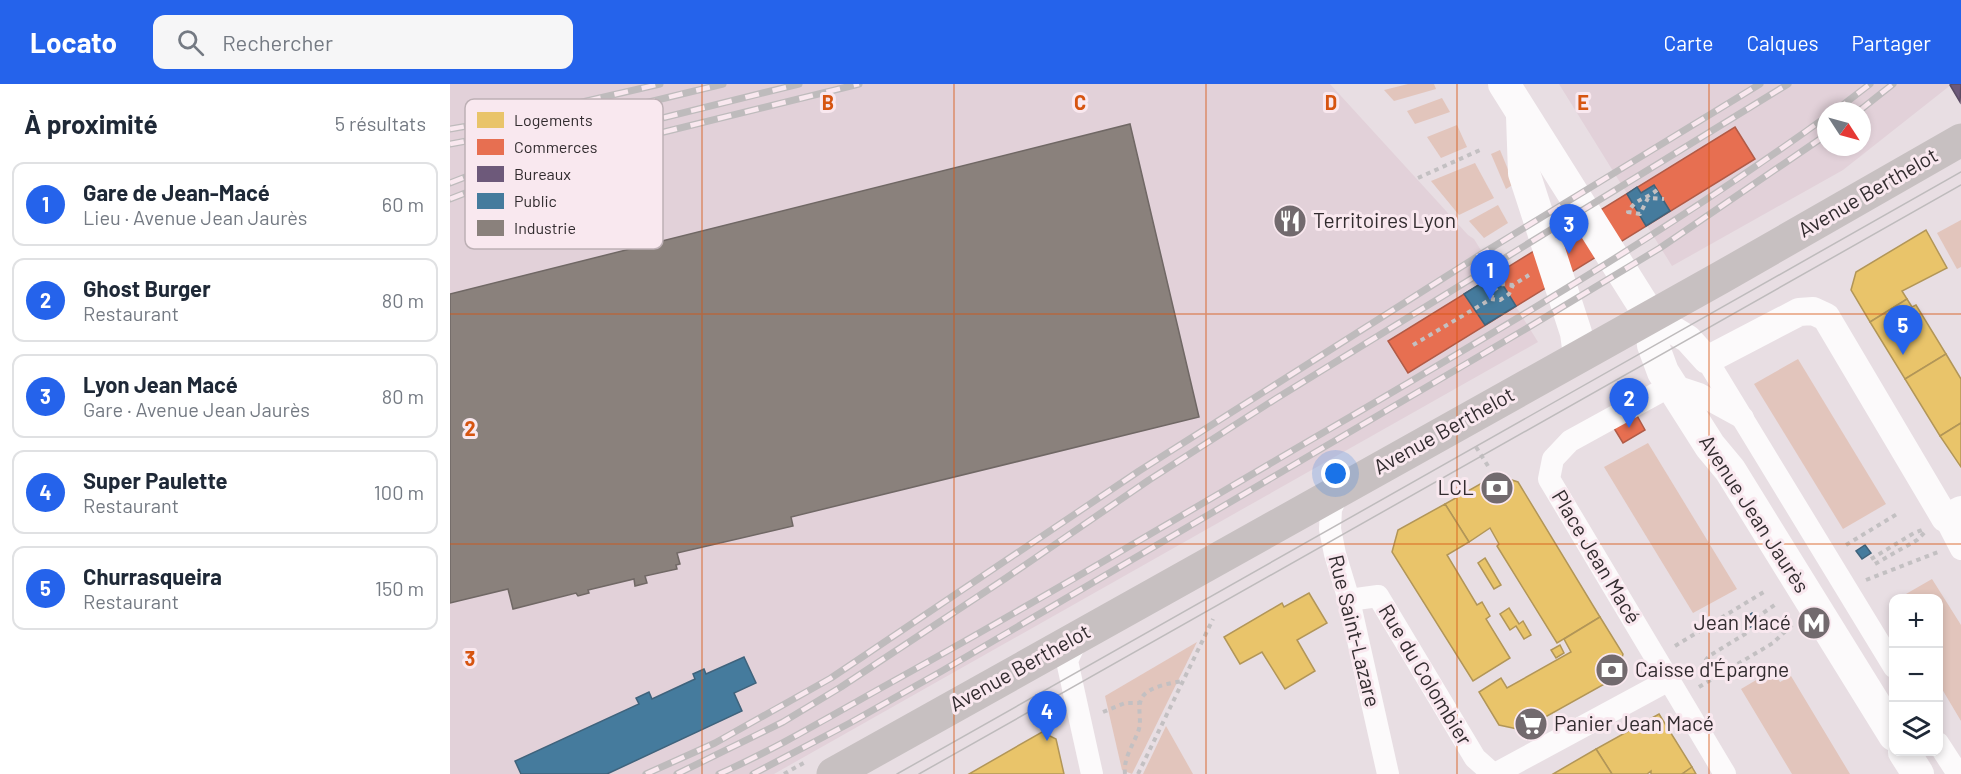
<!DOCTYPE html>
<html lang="fr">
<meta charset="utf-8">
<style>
:root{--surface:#fff;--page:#f6f6f7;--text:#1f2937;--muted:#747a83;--line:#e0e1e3;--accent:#2563eb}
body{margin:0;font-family:Barlow,sans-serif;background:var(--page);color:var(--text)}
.controls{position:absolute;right:18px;bottom:18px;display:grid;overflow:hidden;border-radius:12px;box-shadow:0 3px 9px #0003}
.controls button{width:54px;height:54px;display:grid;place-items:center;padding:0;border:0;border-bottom:2px solid var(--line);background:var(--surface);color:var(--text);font:30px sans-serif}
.compass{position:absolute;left:1367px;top:18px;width:54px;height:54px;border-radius:50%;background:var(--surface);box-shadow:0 3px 9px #0003;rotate:126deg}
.you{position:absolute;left:886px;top:390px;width:21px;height:21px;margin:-15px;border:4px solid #fff;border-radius:50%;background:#1a73e8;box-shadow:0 0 0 9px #1a73e833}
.badge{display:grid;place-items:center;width:39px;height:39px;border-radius:50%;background:var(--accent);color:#fff;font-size:20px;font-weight:700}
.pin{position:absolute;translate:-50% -50px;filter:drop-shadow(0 2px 3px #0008)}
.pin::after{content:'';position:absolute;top:32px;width:21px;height:18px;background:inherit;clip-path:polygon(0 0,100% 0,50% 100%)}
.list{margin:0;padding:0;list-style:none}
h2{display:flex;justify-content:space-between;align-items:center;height:78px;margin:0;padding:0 24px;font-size:26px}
h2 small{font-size:20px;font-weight:400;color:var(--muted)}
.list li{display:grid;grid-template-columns:39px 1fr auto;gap:18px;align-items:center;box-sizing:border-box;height:84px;margin:0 12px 12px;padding:0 12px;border:2px solid var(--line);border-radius:12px}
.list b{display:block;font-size:22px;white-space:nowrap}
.list p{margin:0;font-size:20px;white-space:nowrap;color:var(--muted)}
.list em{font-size:20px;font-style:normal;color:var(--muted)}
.icon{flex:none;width:33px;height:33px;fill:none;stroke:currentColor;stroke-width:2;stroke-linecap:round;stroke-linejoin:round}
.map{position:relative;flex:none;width:1511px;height:690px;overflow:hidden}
header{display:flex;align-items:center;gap:36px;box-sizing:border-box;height:84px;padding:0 30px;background:var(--accent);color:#fff}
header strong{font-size:28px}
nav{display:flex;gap:33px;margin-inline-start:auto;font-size:21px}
.search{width:420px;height:54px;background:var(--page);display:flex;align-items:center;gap:15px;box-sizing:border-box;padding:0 21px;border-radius:12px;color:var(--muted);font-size:22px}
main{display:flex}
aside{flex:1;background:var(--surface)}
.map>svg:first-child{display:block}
</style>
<header>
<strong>Locato</strong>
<div class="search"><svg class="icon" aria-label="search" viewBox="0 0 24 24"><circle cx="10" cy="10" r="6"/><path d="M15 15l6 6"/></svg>Rechercher</div>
<nav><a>Carte</a><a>Calques</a><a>Partager</a></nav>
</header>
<main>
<aside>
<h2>À proximité<small>5 résultats</small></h2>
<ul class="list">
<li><span class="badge">1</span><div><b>Gare de Jean-Macé</b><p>Lieu · Avenue Jean Jaurès</p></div><em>60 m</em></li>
<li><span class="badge">2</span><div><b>Ghost Burger</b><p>Restaurant</p></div><em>80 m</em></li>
<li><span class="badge">3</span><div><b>Lyon Jean Macé</b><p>Gare · Avenue Jean Jaurès</p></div><em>80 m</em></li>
<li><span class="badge">4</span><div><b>Super Paulette</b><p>Restaurant</p></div><em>100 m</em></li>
<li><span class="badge">5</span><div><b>Churrasqueira</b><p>Restaurant</p></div><em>150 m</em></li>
</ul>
</aside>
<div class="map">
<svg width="1511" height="690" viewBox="0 0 1511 690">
<rect width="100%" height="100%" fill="#e8dee3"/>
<!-- built -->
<g fill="#e2d1d9" fill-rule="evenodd">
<polygon points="0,0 880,0 1018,151 1024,155 1088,258 324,690 0,690"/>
<path d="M1109,0h393l-109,86 -171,96zM1376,27h36v36h-36z"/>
</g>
<!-- green -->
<g fill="#e2c5bc">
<polygon points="958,0 984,0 986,5 944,17 934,6"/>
<polygon points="992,14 1000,28 965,40 957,27"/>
<polygon points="1007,41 1017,63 991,74 977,53"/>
<polygon points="1050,66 1064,100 1056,105 1041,70"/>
<polygon points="1025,79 1044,114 1009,131 981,97"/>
<polygon points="1048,121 1058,139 1034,154 1019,137"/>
<polygon points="1511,136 1511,183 1507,185 1487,149"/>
<polygon points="1348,275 1436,420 1393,445 1304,300"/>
<polygon points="1198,359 1287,505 1243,529 1154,383"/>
<polygon points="1482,495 1511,541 1511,637 1489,600 1488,514 1449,514"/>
<polygon points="747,558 682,690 672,686 655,612"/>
<polygon points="1323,586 1330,598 1341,592 1400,690 1342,690 1291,605"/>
<polygon points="716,642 743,690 693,690"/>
</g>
<!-- homes -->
<g fill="#e9c46a" stroke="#b29658" stroke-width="1.5">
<polygon points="1476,146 1497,184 1452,207 1457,215 1420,238 1401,206 1406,188"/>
<polygon points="1457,215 1462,223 1466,221 1496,270 1455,295 1420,238"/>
<polygon points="1496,270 1511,295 1511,339 1490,352 1455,295"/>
<polygon points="1511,339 1511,383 1490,352"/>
<polygon points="1046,391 1068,398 1150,533 1107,559 1047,462 1049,460 1040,444 1019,458 995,420"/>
<polygon points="995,420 1019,458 997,471 1027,521 1032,518 1040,532 1036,535 1060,574 1023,597 942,468 948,446"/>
<polygon points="1035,474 1051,501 1044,505 1028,479"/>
<polygon points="859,509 877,539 847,556 865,587 835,605 812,568 790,580 774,553 832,519 834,523"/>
<polygon points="1059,524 1069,540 1073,537 1081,551 1074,555 1066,542 1060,546 1050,530"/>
<polygon points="1150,533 1173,570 1167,593 1072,646 1049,641 1029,608 1051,594 1057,604 1121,568 1114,555"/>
<polygon points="1110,561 1114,569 1106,574 1101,566"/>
<polygon points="1209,630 1242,683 1232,690 1201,690 1201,687 1197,690 1162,690 1146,665"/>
<polygon points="592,648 606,655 614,690 519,690"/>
<polygon points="1146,665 1162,690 1103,690"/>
<polygon points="1242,683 1246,690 1232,690"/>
</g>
<!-- shops -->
<g fill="#e76f51" stroke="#b15b47" stroke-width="1.5">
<polygon points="1285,43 1305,75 958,289 938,257"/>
<polygon points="1185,328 1195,346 1173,359 1162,341"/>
</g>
<!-- offices -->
<polygon fill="#6d597a" stroke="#5b4c64" stroke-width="1.5" points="1502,0 1511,0 1510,18 1500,1"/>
<!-- public -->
<g fill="#457b9d" stroke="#3f637c" stroke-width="1.5">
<polygon points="1204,101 1220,127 1196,142 1177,110 1187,103 1191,109"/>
<polygon points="1046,190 1066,222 1035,241 1014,210"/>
<polygon points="1415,461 1421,469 1412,475 1406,467"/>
<polygon points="1302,529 1308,538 1299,544 1294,535"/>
<polygon points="294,573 306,599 284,609 292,627 157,690 71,690 65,677 189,620 186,614 199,608 202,615 245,595 243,590 254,585 256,590"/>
</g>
<!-- industry -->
<polygon fill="#8a817c" stroke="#706865" stroke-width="1.5" points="680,40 749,333 341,433 343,442 227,469 230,480 226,481 227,485 195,492 197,499 185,502 184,495 138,506 139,509 128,512 126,509 63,525 58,505 0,519 0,210"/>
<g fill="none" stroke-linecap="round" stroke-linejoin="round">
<!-- path -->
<g stroke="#c3c0c2" stroke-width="4" stroke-dasharray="4.5 4.5" stroke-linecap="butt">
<polyline points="968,94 1030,66"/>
<path d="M1207,106c-12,10 -21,8 -29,22l12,2 8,-16 16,1"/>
<polyline points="1041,215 1044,206 1052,200 1063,201"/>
<polyline points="963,261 1041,215 1050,216 1059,210 1063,201 1079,191"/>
<polyline points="1026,363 1038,382"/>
<polyline points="1396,461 1447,430"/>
<polyline points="1421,475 1464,449 1472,446"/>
<polyline points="1425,480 1467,456 1475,448"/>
<polyline points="1416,496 1488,468"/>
<polyline points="1306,534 1326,520"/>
<polyline points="1225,562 1317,506"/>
<polyline points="1250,584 1259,572 1300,547"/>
<polyline points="1250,584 1264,580"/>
<polyline points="1249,603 1323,559 1342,541"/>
<polyline points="653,628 675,619 689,619"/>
<polyline points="334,690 357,677"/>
<path d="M675,690c-2,-16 9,-30 14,-45 3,-11 -3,-23 4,-33 8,-10 28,-13 40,-15"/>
<polyline points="688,690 763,535"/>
</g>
<!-- minor -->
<g stroke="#fcfafb" stroke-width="22">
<polyline points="1257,276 1444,583"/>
<polyline points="890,406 881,425 880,445 885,470 899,516 938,690"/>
<polyline points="1495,434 1511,465"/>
<polyline points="899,516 928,512 1025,674 1043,690"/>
<polyline points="632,553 623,564 617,577 642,690"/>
<polyline points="1488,659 1508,690"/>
<polyline points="1045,690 1219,596"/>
<polyline points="1275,690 1099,395 1103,375 1120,357 1222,301 1249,310 1293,334"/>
</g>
<!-- tertiary -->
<polyline stroke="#fcfafb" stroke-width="28" points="1200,232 1238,255 1257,276 1349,228 1363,227 1376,233 1495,434 1511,426"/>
<!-- secondary -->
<g stroke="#fcfafb" stroke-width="32">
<polyline points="1054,0 1200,232 1203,261 1213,288 1260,362 1280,386 1444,651"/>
<polyline points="1072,32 1074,89 1126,249 1129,271"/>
<polyline points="1454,668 1468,690"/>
</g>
<!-- primary -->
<polyline stroke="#c7c0c1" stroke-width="33" points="383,690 1270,194 1511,56"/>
<!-- tram -->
<g stroke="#bebbbc" stroke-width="1.5">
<polyline points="447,690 1511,88"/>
<polyline points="469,690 1511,101"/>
</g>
<defs>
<g id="rail">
<polyline points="1385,27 1420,0"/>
<polyline points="1409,27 1443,0"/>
<polyline points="0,45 63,34 210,0"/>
<polyline points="0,60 108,40 273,0"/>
<polyline points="0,99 88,65 349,0"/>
<polyline points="0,115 100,76 409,0"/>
<polyline points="196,690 265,659 381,594 689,387 1033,169 1310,0"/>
<polyline points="227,690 333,638 391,603 556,494 699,396 827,314 1338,0"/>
<path d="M269,690c59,-26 115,-60 171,-91 114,-63 225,-128 337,-194 202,-119 408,-234 599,-372"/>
<polyline points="303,690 400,639 492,587 1079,243 1210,164 1376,51"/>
</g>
</defs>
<!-- rail casing -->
<use href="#rail" stroke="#bebbbc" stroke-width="7"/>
<!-- rail -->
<use href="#rail" stroke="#f9e8ef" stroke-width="4.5" stroke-dasharray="14" stroke-linecap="butt"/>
</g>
<!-- grid -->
<path fill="none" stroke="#d65410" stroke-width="1.5" stroke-opacity="0.55" d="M252,0v690M504,0v690M756,0v690M1007,0v690M1259,0v690M0,230h1511M0,460h1511"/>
<!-- icons -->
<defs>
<symbol id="restaurant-disc" viewBox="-11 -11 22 22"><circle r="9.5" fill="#726a6e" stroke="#f9e8ef"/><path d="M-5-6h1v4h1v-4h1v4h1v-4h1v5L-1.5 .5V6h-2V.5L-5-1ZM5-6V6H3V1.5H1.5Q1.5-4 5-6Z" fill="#fff"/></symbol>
<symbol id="bank-disc" viewBox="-11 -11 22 22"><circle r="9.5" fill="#726a6e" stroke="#f9e8ef"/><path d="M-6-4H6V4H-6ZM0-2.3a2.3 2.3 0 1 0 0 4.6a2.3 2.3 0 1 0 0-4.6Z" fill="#fff"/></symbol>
<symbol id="metro-disc" viewBox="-11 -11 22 22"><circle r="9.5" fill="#726a6e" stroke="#f9e8ef"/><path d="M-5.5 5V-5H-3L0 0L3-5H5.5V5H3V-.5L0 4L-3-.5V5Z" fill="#fff"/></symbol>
<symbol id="supermarket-disc" viewBox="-11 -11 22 22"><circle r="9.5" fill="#726a6e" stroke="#f9e8ef"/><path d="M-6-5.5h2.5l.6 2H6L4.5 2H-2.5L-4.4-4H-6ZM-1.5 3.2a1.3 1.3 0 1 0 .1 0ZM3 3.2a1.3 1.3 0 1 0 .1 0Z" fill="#fff"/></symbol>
</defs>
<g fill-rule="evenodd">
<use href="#restaurant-disc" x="821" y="118" width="38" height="38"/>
<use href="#bank-disc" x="1028" y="385" width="38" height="38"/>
<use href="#metro-disc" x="1345" y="520" width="38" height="38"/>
<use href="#bank-disc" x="1143" y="567" width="38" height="38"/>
<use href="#supermarket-disc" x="1062" y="621" width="38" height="38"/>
</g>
<g text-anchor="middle" stroke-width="6" stroke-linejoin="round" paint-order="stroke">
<!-- street labels -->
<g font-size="21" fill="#322c2f" stroke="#f9e8ef">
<text transform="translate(1418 109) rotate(-30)" y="7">Avenue Berthelot</text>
<text transform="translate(994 347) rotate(-29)" y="7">Avenue Berthelot</text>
<text transform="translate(1304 430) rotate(57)" y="7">Avenue Jean Jaurès</text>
<text transform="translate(1146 473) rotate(59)" y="7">Place Jean Macé</text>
<text transform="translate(904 547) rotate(76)" y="7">Rue Saint-Lazare</text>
<text transform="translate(570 584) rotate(-29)" y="7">Avenue Berthelot</text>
<text transform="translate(975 591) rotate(59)" y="7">Rue du Colombier</text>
</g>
<!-- poi labels -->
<g font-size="21" fill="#322c2f" stroke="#f9e8ef" text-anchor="start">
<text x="863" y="144">Territoires Lyon</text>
<text x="1024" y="411" text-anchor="end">LCL</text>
<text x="1341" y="546" text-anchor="end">Jean Macé</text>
<text x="1185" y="593">Caisse d'Épargne</text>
<text x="1104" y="647">Panier Jean Macé</text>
</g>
</g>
<!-- legend -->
<rect x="15" y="15" width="198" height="150" rx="9" fill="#f9e8ef" stroke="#bdb0b5" stroke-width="1.5"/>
<rect x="27" y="28" width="27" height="16" fill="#e9c46a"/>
<rect x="27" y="55" width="27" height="16" fill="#e76f51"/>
<rect x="27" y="82" width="27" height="16" fill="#6d597a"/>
<rect x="27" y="109" width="27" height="16" fill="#457b9d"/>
<rect x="27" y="136" width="27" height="16" fill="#8a817c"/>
<g font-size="16" fill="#322c2f">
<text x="64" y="42">Logements</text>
<text x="64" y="69">Commerces</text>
<text x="64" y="96">Bureaux</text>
<text x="64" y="123">Public</text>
<text x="64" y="150">Industrie</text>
</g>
<g font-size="20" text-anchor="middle" font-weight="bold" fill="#d65410" stroke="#f9e8ef" stroke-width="6" stroke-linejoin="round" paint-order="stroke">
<text x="378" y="26">B</text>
<text x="630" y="26">C</text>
<text x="881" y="26">D</text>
<text x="1133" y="26">E</text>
<text x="20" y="352">2</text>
<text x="20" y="582">3</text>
</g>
</svg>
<div class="controls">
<button>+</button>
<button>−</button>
<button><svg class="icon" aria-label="layers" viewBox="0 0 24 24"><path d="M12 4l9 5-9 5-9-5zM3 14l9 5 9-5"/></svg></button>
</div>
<svg class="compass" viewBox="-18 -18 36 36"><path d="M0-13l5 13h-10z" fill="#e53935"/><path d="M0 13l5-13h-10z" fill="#747a83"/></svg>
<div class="you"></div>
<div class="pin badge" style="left:1040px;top:216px">1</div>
<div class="pin badge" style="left:1179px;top:344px">2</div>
<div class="pin badge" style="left:1119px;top:170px">3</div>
<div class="pin badge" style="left:597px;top:657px">4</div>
<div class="pin badge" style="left:1453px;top:271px">5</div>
</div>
</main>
